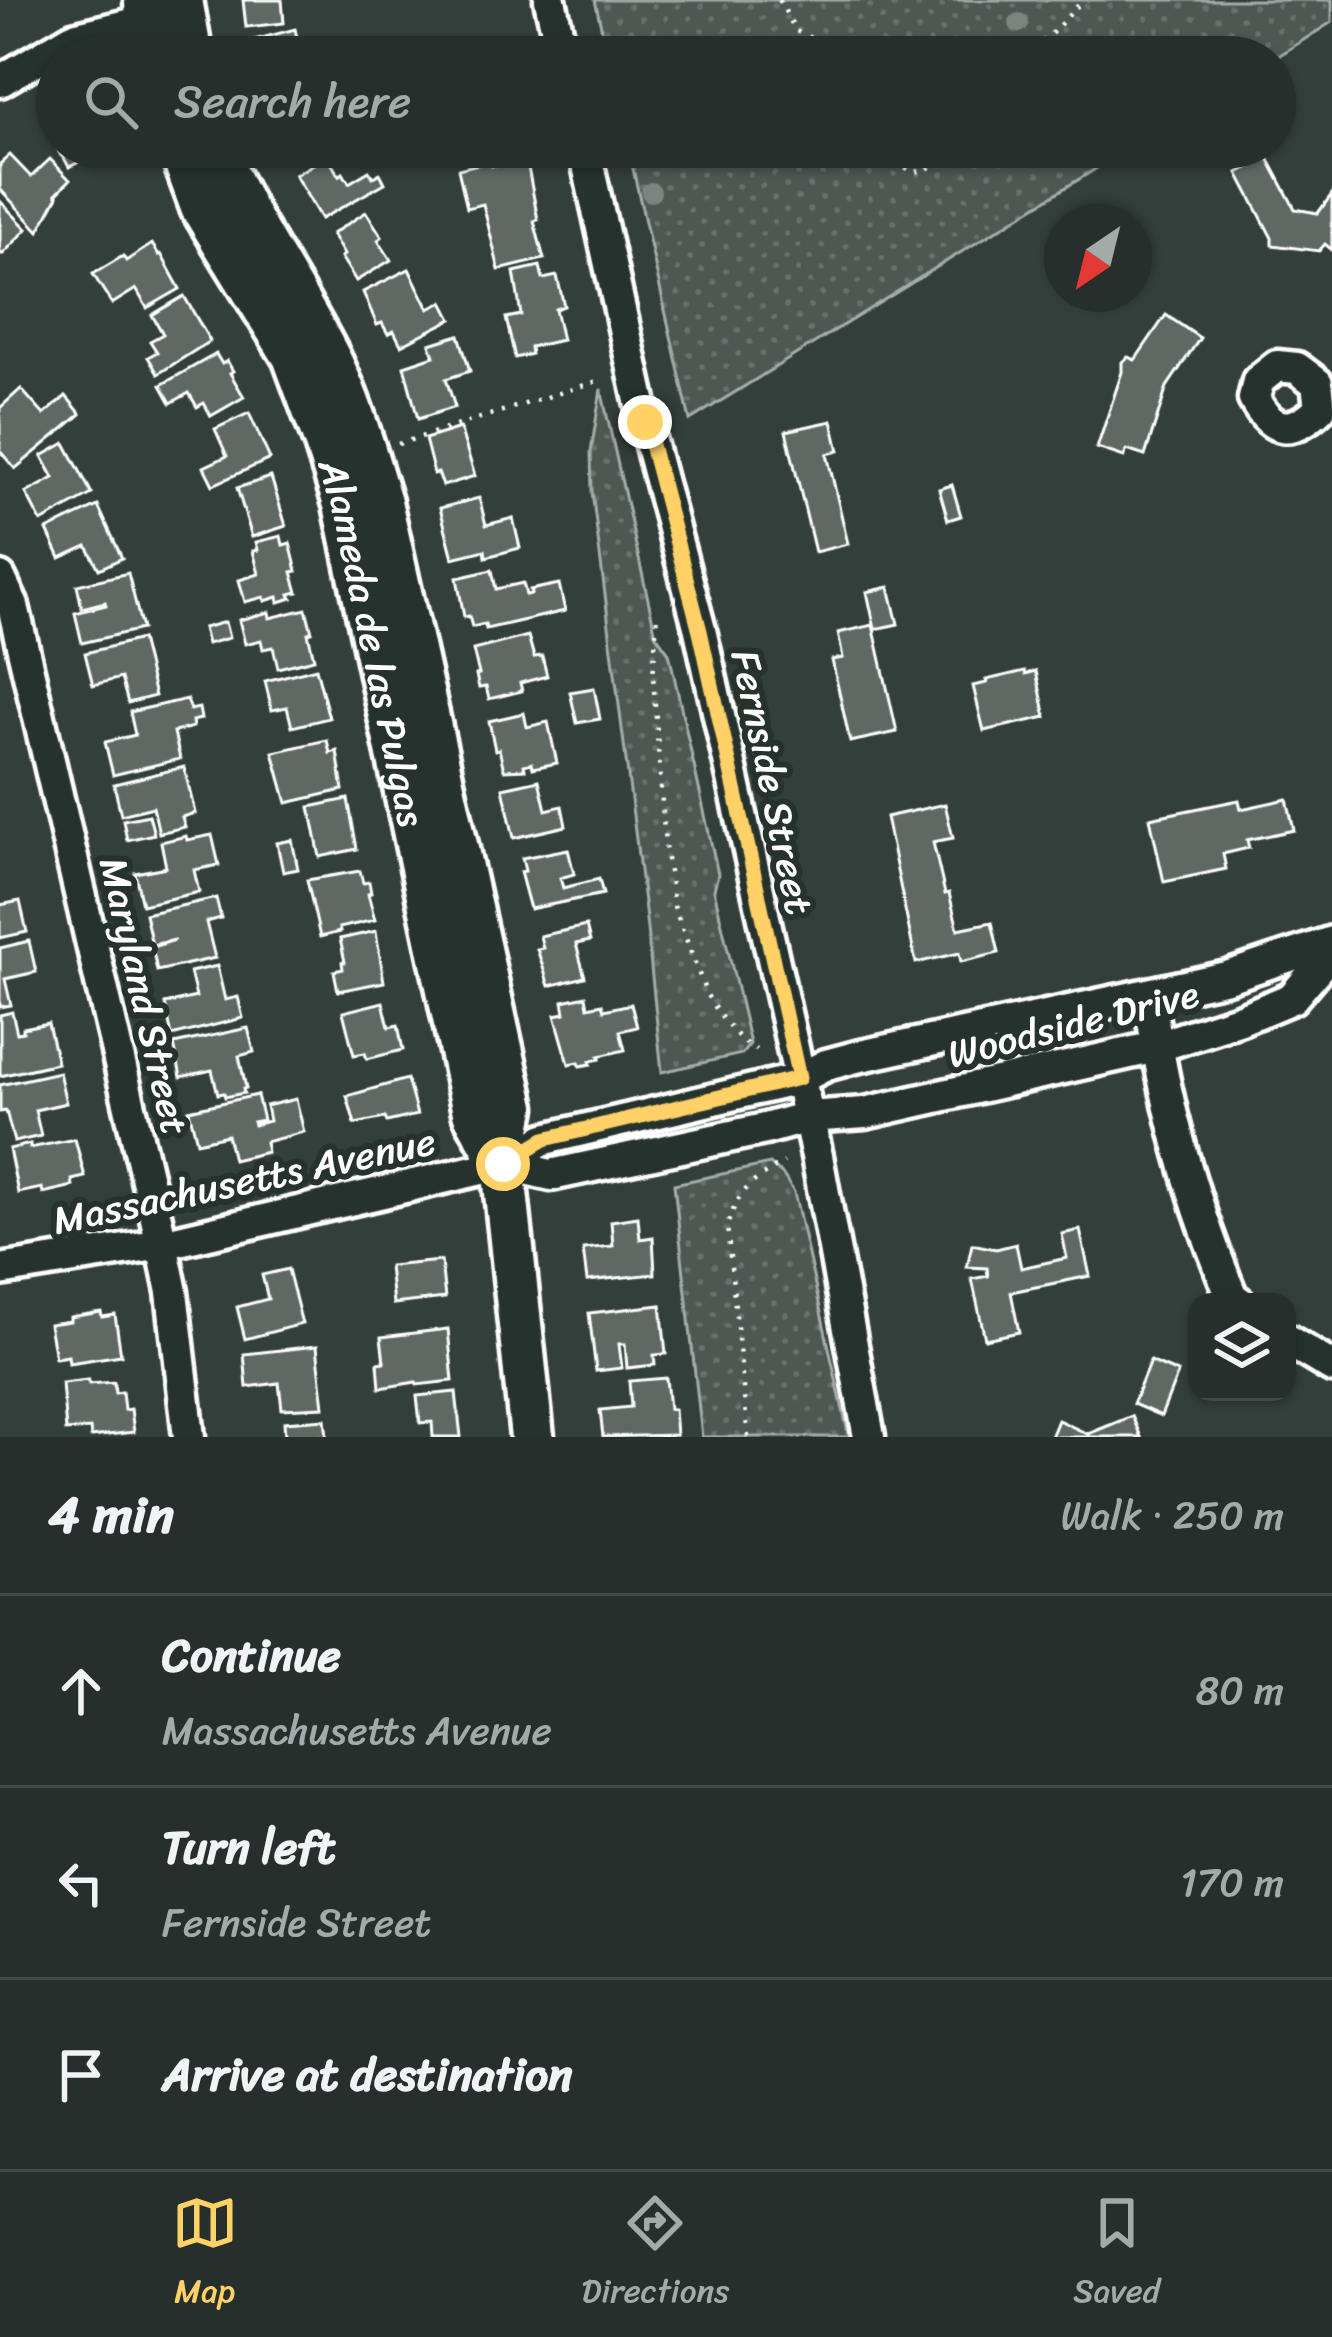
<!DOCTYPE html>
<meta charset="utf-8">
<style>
:root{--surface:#262f2c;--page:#323b38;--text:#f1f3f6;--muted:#a4a9a9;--line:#424a48;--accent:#ffd166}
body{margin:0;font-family:Sriracha,sans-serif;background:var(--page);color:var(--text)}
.controls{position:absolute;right:36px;bottom:36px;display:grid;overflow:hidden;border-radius:24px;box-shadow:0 3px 9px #0004}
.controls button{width:108px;height:108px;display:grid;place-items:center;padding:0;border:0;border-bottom:3px solid var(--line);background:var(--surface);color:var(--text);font:60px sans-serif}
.compass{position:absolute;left:1044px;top:204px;width:108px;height:108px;border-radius:50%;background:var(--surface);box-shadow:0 3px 9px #0004;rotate:215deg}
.stop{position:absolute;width:36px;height:36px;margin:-27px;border:9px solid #ffd166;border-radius:50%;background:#fff}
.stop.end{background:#ffd166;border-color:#fff;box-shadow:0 3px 12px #0008}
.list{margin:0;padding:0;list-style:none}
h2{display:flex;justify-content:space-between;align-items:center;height:156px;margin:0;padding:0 48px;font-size:51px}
h2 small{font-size:39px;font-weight:400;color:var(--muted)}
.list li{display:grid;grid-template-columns:78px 1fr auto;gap:36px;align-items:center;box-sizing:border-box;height:192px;padding:0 48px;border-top:3px solid var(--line)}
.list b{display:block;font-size:45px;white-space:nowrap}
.list p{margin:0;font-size:39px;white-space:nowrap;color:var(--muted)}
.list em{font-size:39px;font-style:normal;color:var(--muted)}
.icon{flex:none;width:66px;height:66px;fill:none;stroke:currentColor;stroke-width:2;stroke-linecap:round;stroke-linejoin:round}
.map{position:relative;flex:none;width:1332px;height:1437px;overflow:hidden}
.search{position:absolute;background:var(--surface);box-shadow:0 3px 9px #0004;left:36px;right:36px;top:36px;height:132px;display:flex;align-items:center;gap:30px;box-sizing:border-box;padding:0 42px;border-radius:66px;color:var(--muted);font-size:45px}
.sheet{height:732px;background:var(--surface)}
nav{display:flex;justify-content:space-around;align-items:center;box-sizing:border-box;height:168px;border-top:3px solid var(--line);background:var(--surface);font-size:33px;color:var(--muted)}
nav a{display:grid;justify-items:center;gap:6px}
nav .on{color:var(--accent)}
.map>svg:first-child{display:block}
</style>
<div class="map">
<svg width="1332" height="1437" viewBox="0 0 1332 1437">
<defs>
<pattern id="grass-dots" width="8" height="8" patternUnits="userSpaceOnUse" patternTransform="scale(3)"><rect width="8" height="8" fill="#4d5853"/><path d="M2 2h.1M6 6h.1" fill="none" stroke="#68716d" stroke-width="1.8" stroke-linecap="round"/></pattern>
</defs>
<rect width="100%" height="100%" fill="#333f3a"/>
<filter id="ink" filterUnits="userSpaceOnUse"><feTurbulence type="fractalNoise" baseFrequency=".00833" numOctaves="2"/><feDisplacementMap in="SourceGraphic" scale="24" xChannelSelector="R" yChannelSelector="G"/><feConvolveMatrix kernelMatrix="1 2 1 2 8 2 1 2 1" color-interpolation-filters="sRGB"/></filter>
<g filter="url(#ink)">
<!-- grass -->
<g fill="url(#grass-dots)" stroke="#a6aca9" stroke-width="3">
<polygon points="595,0 1332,0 1332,22 1275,58 608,57"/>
<polygon points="628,147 1131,147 690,420"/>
<polygon points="601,389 656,635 669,653 718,874 714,890 750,1044 742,1054 662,1072 645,910 592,492 591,452"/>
<polygon points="770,1164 783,1175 794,1192 849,1437 702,1437 674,1184"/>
</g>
<!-- building -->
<g fill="#5f6964" stroke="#fff" stroke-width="3">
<polygon points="243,0 282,0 284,23 246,27"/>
<polygon points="295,29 300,50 313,47 316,57 254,57 250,41"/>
<polygon points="499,37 505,57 456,57 460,56 458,49"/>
<polygon points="57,136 57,147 110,147 69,167 63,156 61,156 52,138"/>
<polygon points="10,155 31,177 50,159 70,180 56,194 58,196 39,231 0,189 0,164"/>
<polygon points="327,156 339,176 343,173 349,183 369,171 373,177 380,173 385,183 321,219 295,175"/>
<polygon points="526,157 538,220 534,221 544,259 499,270 483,204 467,208 458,169 491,161 492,166"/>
<polygon points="1268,158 1295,209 1318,213 1332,194 1332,250 1325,244 1319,251 1272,245 1272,238 1238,173"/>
<polygon points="0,201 27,229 3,254 0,254"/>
<polygon points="366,212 382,237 378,240 391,260 356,281 341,257 344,255 332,234"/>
<polygon points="152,244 159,255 161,254 180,289 147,308 136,289 112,304 93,274 123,256 126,261"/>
<polygon points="540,266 543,279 557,276 564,306 555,309 562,340 530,347 531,354 515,358 506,318 521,315 514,272"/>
<polygon points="409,269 429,309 443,302 452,319 401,345 394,331 388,334 382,323 377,325 363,292"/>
<polygon points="184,296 210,341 158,374 148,357 157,352 150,341 163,334 152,315"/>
<polygon points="1166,315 1200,338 1167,387 1145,456 1127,450 1124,457 1097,448 1122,372 1122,362 1128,357 1135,360"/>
<polygon points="459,335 470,371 446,379 455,407 418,419 404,366 434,356 430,344"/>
<polygon points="216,354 222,364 227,361 233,371 230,373 244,397 211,416 204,403 197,407 189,393 171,403 161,385"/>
<polygon points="21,389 44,415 66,396 81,414 15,469 0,451 0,408"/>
<polygon points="249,413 270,459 213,485 204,467 227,456 215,429"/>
<polygon points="832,421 839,451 827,454 848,544 815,552 786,431"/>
<polygon points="460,428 475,476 443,486 438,473 434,474 425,439"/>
<polygon points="65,443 92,494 41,522 26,493 54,478 42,456"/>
<polygon points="271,477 286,526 252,537 237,488"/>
<polygon points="952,485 961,516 948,520 939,489"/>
<polygon points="479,498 486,525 513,518 520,548 486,557 485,550 453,558 440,508"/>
<polygon points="98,506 122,558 99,569 87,546 60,558 47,530"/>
<polygon points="281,536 283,545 290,543 297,571 292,572 298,592 290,594 292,598 279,602 278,597 265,601 264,597 245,602 239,580 259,574 253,551 258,550 256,542"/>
<polygon points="492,570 496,589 523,583 526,595 531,594 530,590 559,584 565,611 486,629 485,624 472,627 469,616 464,617 457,578"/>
<polygon points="128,573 142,629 82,643 75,613 106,605 105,602 82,608 77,585"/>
<polygon points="889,587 898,624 875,629 867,592"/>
<polygon points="306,609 312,632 308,633 314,659 278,668 273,647 263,649 261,640 245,644 239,620 269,612 270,618"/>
<polygon points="225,622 229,638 207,644 203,628"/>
<polygon points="873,625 897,732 850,742 832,660 843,658 838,633"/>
<polygon points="528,636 534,657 542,656 547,676 520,683 522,691 489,699 486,687 479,688 476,675 479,674 473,650"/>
<polygon points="141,639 155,696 128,703 121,678 93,685 85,653"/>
<polygon points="316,668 329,718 292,727 287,707 272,710 265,681"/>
<polygon points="1025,671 1026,674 1036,671 1046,717 984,731 973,686 987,683 986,680"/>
<polygon points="594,688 600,719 577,723 570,692"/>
<polygon points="187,699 190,710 199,708 201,719 192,721 193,727 174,732 180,759 113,775 105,742 135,735 130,712"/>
<polygon points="524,713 527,727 548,722 557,763 533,768 532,763 524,765 525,769 504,770 499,749 495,750 489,721"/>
<polygon points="327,740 330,753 337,751 343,790 287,803 273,752"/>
<polygon points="184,767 195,813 182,817 185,827 159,833 153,807 121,815 114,784"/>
<polygon points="539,780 546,810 562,806 566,826 514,838 503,788"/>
<polygon points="348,799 357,849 320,857 310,807"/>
<polygon points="1287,799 1294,830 1247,840 1249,848 1223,854 1226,869 1164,882 1150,818 1239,800 1241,809"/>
<polygon points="945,804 953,838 933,842 945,894 949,893 958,929 992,922 999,953 961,962 959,953 916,963 886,817"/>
<polygon points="149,815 154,834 127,840 123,820"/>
<polygon points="212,835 219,865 194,870 199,892 142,905 135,873 166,867 161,842 186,836 187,840"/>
<polygon points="292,840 298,869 283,872 277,843"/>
<polygon points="568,849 574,874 560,878 563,888 599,879 603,894 530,909 520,872 525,871 522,858"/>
<polygon points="360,871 363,883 369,882 371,893 368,894 375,920 339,928 340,932 320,937 307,880"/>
<polygon points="216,898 221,918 206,922 215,958 157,971 152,947 175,940 152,945 145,914"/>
<polygon points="20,901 27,932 0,938 0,905"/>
<polygon points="586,926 590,941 576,944 585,977 549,986 537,949 543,948 540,936"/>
<polygon points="376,931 384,982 338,991 334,971 343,969 342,962 345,962 340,939"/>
<polygon points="29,941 36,972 5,979 11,1005 0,1007 0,948"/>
<polygon points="217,966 225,1000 238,997 243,1018 172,1036 165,1004 196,997 190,972"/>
<polygon points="586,996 588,1007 602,1004 604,1010 631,1004 637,1027 620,1031 625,1050 599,1056 600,1059 590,1061 591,1064 580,1066 579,1062 569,1064 555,1015 565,1013 563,1001"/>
<polygon points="383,1002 389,1027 398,1025 403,1050 367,1059 365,1053 354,1055 343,1012"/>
<polygon points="12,1012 17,1033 23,1032 23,1028 48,1023 57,1063 0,1076 0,1015"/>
<polygon points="248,1028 254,1052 239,1056 246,1088 243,1089 244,1093 225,1097 224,1093 218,1094 212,1070 181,1077 174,1044"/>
<polygon points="59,1072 66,1103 35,1110 41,1136 14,1142 6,1111 0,1112 0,1085"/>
<polygon points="407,1079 417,1115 387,1122 385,1118 355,1124 347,1096"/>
<polygon points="257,1095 263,1120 253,1122 254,1125 269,1121 266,1106 296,1099 304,1132 265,1142 267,1152 233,1160 227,1135 197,1142 189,1110"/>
<polygon points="75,1139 85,1177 72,1180 73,1186 43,1193 42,1188 18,1193 9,1149 30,1144 30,1148"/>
<polygon points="638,1217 640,1239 653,1237 655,1274 587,1281 583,1249 613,1246 611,1221"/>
<polygon points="1080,1230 1090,1276 1011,1292 1019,1332 985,1339 972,1279 988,1276 987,1268 967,1267 972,1244 996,1249 1016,1244 1021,1268 1067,1258 1062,1234"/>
<polygon points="441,1261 445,1298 393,1304 389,1266"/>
<polygon points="288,1269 302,1324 245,1339 237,1307 268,1299 262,1275"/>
<polygon points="661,1305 666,1354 654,1355 655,1365 627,1368 625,1344 619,1344 622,1368 596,1371 589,1313"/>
<polygon points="101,1312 102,1317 115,1315 121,1355 69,1363 68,1356 55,1358 49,1324 70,1321 70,1317"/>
<polygon points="448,1329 453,1381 417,1385 416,1382 380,1388 378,1363 384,1362 381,1337"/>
<polygon points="317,1346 324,1407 282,1409 279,1383 247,1387 244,1354"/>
<polygon points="1150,1361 1178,1373 1161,1416 1133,1404"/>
<polygon points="666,1378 669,1409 674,1409 676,1435 603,1437 600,1410 631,1407 629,1381"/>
<polygon points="88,1380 89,1384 114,1382 115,1393 122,1392 124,1410 131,1409 134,1432 91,1437 90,1429 66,1431 62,1383"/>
<polygon points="456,1392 461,1437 433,1437 432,1422 420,1423 417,1396"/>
<polygon points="1132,1416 1141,1437 1051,1437 1058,1420 1088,1434"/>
<polygon points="325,1419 327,1436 285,1437 284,1422"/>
</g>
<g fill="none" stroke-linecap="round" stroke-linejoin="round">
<defs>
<g id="minor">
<polyline points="550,0 563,57"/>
<polyline points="0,81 73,38 166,16"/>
<polyline points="584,147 645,423 700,630 817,1156 869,1437"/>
<path d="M1277,366l20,2 20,15 3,25c-28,27 -48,25 -66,-9l4,-18z"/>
<polyline points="0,578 13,606 162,1244 172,1292 189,1437"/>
<path d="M1149,994c14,105 42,205 83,303l7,5"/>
<polyline points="503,1164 551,1175 765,1129 808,1117 865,1113 1156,1047 1241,1019 1292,998 1332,951"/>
<polyline points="0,1270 162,1244 503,1164 545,1139 799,1079 826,1065 856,1057 1227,977 1332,942"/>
<polyline points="1287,1340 1332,1367"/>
</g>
<g id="secondary">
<polyline points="146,0 147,22 156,57"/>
<polyline points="181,0 191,57"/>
<path id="s1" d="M180,147l22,60 92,149 32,87 19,61 129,608 29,52"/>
<path d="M215,147c31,79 78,140 115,214 22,45 35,93 50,141l134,605 -11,57 29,273"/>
</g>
</defs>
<!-- minor casing -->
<use href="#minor" stroke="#fff" stroke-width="39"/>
<!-- secondary casing -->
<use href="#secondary" stroke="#fff" stroke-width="51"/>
<!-- path -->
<g stroke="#fff" stroke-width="4.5" stroke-dasharray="3 9" stroke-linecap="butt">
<polyline points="779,0 796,31 828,46 839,57"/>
<polyline points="1024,57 1053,32 1083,0"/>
<polyline points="894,147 904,167 915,172 927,170 949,147"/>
<polyline points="398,444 604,379"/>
<polyline points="657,619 653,676 665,845 674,906 706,993 717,1012 742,1041 756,1050"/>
<path d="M748,1437l-21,-211c12,-37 25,-45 57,-64"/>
</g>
<!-- minor -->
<use href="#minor" stroke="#26332d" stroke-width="30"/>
<!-- secondary -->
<use href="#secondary" stroke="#26332d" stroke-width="42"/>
</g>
<!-- trees -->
<g fill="#7c8480">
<circle cx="1019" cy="23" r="10"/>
<circle cx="623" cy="40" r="10"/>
<circle cx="651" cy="192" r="10"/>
</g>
</g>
<g fill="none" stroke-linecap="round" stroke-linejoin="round" filter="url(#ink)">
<!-- route -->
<polyline stroke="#ffd166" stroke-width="15" points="503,1164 545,1139 799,1078 700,631 645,422"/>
</g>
<g text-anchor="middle" stroke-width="12" stroke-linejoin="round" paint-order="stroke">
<!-- street labels -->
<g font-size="39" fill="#fff" stroke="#26332d">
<text dy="14" stroke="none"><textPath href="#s1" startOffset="537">Alameda de las Pulgas</textPath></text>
<text transform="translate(773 782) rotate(78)" y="14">Fernside Street</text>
<text transform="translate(145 996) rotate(77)" y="14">Maryland Street</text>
<text transform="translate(1073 1023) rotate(-14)" y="14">Woodside Drive</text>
<text transform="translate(244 1180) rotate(-12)" y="14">Massachusetts Avenue</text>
</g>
</g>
</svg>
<div class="controls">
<button><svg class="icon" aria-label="layers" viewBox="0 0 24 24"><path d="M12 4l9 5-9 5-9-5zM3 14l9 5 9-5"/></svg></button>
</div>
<svg class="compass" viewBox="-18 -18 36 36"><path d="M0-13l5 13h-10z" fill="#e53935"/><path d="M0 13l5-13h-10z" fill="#a4a9a9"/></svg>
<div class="stop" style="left:503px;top:1164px"></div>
<div class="stop end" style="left:645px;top:422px"></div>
<div class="search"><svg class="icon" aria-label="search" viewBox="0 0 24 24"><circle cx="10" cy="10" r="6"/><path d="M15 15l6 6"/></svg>Search here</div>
</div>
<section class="sheet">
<h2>4 min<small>Walk · 250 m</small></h2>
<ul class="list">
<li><svg class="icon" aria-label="ahead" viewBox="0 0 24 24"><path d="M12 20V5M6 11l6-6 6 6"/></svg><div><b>Continue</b><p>Massachusetts Avenue</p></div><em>80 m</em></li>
<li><svg class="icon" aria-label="left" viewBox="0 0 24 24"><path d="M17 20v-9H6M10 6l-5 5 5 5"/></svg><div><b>Turn left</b><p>Fernside Street</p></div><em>170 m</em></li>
<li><svg class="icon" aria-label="arrive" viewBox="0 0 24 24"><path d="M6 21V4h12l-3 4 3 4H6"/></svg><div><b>Arrive at destination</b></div></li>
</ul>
</section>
<nav>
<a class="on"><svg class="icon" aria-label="map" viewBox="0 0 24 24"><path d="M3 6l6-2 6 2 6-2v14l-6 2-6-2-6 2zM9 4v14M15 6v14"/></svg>Map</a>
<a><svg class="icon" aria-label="directions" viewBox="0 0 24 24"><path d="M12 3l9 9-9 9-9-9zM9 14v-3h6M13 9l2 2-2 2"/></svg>Directions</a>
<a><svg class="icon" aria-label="saved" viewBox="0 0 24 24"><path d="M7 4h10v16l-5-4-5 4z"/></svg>Saved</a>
</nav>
